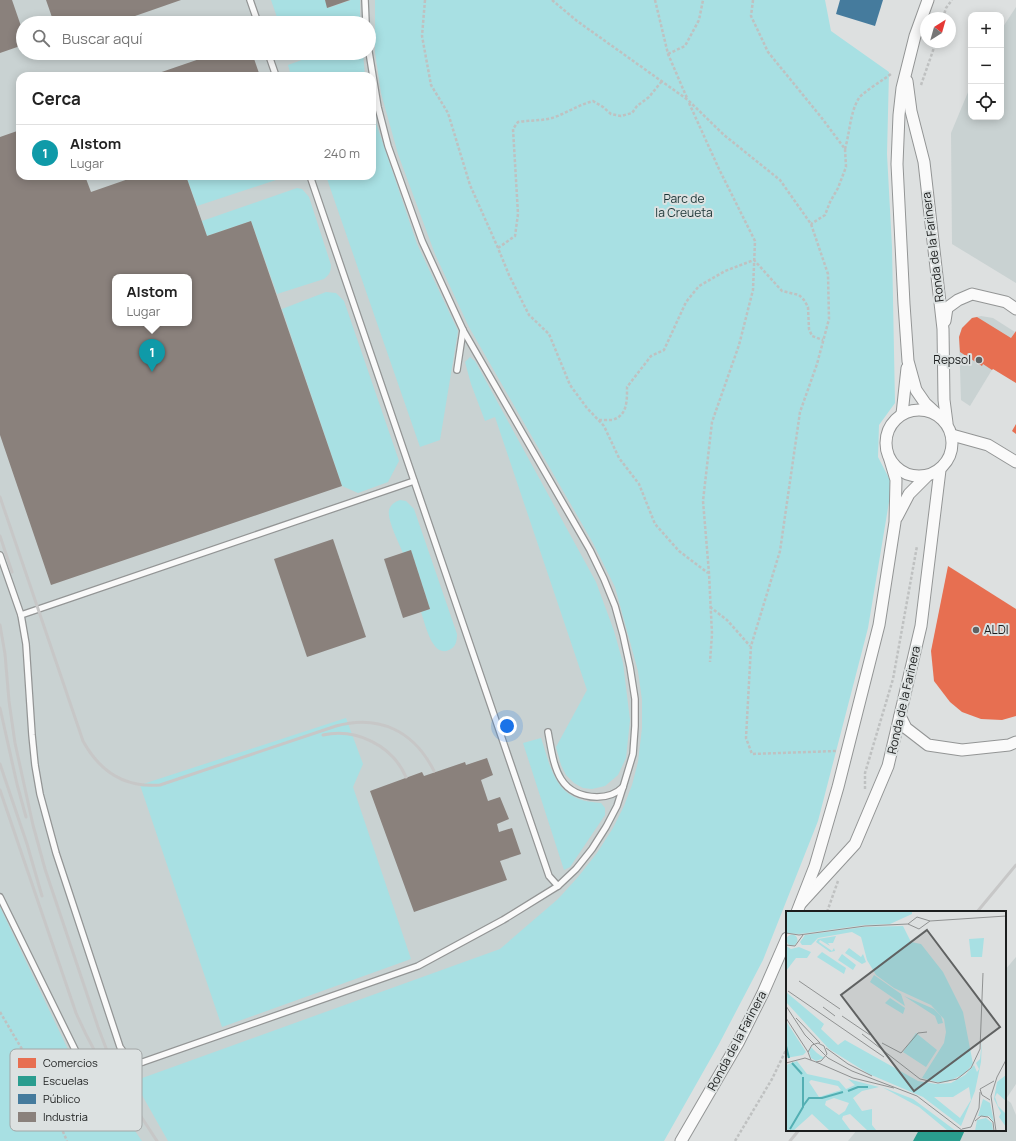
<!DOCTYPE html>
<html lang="es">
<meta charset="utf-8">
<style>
:root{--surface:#fff;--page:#f2f2f2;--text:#222;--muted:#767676;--line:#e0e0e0;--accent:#b45309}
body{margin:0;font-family:Manrope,sans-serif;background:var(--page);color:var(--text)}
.controls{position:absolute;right:12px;top:12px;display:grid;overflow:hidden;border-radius:8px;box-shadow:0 2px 10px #0003}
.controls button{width:36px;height:36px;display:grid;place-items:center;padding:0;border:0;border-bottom:1px solid var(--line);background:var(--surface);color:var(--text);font:20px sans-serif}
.compass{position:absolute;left:920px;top:12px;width:36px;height:36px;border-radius:50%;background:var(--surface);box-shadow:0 2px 10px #0003;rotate:37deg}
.you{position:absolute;left:507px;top:726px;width:14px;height:14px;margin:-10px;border:3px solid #fff;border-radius:50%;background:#1a73e8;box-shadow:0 0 0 6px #1a73e833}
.badge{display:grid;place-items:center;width:26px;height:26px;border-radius:50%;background:var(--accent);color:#fff;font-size:13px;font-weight:700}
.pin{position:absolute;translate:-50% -33px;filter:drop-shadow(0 1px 2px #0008)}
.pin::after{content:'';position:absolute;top:21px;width:14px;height:12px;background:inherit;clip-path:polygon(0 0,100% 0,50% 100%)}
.popup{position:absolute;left:112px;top:274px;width:80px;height:52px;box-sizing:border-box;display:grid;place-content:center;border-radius:8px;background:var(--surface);filter:drop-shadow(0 1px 3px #0005);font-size:13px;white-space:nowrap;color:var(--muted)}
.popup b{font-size:15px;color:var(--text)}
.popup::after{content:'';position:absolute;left:50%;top:100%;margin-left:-8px;border:8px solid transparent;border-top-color:var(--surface)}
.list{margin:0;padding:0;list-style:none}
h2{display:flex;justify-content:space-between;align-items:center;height:52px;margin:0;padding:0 16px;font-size:17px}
h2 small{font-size:13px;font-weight:400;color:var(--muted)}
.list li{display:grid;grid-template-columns:26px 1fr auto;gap:12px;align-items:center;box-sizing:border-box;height:56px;padding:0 16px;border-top:1px solid var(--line)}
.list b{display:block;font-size:15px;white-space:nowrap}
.list p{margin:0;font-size:13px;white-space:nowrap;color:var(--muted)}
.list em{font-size:13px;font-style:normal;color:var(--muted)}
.icon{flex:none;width:22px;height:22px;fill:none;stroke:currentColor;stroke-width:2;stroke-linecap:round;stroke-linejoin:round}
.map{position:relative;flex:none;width:1016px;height:1141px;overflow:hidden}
.search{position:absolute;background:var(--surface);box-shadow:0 2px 10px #0003;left:16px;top:16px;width:360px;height:44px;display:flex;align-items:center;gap:10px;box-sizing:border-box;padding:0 14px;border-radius:22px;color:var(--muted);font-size:15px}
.panel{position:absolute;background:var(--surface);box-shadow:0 2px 10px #0003;left:16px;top:72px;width:360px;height:108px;border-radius:12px}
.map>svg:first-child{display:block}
</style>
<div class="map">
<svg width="1016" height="1141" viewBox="0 0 1016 1141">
<rect width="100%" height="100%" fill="#dde0e0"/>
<!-- built -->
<g fill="#c9d2d2" fill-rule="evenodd">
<path d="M0,0h388l327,688 -64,453h-574l-77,-172zM23,23h346v30h-346zM20,76h352v100h-352zM115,277h74v46h-74z"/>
<polygon points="1016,7 1016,283 952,244 951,133 971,85 971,117 1001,117 1001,30"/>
<polygon points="981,316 993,318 1015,332 970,406 961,400 959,337 962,328 972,318"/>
<polygon points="1016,957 1016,1084 1006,1099 1011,1103 1016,1115 1016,1141 848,1141 857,1130 862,1130 868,1132 870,1130 1005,1130 1005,970"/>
</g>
<!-- green -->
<g fill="#a8e0e3">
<polygon points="271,0 325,0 328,8 351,0 360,0 360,23 279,23"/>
<polygon points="375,0 825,0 831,31 889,72 887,154 892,247 895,403 879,425 878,457 892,484 868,628 818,821 763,960 719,1044 664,1141 168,1141 134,1081 500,949 558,899 578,877 597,853 613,828 624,806 632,785 638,762 642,728 642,700 638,671 615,587 593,543 469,327 435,254 398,154 381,93 375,52"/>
<polygon points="321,53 363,53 365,76 291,76 288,65"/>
<polygon points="372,111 417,244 458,331 440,440 420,447 326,176 372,176"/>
<polygon points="186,176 288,176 197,206"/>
<path d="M297,188l5,1 7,8 22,68c0,7 -2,10 -7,14l-47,15 -26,-73 -44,15 -5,-15z"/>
<polygon points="326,292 336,293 344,301 399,461 388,482 358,493 342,486 282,309"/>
<polygon points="470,357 475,361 596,582 614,631 623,663 630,720 626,758 618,775 605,786 592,789 583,788 574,783 566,775 561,765 556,747 587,690 495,417 485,421 471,384 465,362"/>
<path d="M400,500l6,1 8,8 43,125c0,7 -1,13 -8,16 -17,8 -24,-27 -28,-38l9,-3 -19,-59 -8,3c-4,-10 -16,-33 -14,-43 2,-6 6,-8 11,-10z"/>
<polygon points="346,718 363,764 353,787 411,959 222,1027 140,785"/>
<path d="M541,738c8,23 12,52 38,61 7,3 15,3 22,4l4,5v7l-35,52 -6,3 -41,-127z"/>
<path d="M0,907l74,155c8,12 13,25 29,23l39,56h-142z"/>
</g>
<!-- shops -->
<g fill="#e76f51">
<polygon points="977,317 1011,338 1016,331 1016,383 993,369 992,370 983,364 982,366 960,352 959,337 962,328 972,318"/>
<polygon points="1016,424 1016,434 1012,431"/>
<polygon points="948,566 1016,609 1016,716 1002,720 981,719 962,712 950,702 934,681 931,651"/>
</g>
<!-- schools -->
<polygon fill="#2a9d8f" points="919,1130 965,1130 960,1141 913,1141"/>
<!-- public -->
<polygon fill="#457b9d" points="840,0 883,0 875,26 836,14"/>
<!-- industry -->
<g fill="#8a817c" fill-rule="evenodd">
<polygon points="0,0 12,0 23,32 23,45 0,53"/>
<polygon points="46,0 181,0 115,23 54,23"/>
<polygon points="325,0 350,0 327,8"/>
<polygon points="217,53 252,53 260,76 150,76"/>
<path d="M20,130v46h65l6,16 46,-16h49l21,60 44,-15 91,265 -291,99 -51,-150v-298zM115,277h74v46h-74z"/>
<polygon points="333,539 366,637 307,657 274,559"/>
<polygon points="411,550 430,609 403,618 384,559"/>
<polygon points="487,758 493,775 481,780 488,801 500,797 509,819 497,824 499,832 512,828 521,854 500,861 507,880 414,912 370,791 422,772 424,776 465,762 466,765"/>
</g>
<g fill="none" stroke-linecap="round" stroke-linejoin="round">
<defs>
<g id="lane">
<polyline points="250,0 258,23"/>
<polyline points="365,0 366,23"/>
<polyline points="268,53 276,76"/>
<polyline points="310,176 549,876 558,886"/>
<polyline points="457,370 463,330"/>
<polyline points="0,555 21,615"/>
<path d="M548,732c6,32 8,64 49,65 10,0 19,-3 26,-10"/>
<polyline points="0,897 85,1070 90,1076 97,1078 418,966 503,920 558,886 576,869 592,849 606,827 617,806 624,784 633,754 635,726 635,699 630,667 623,635 615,606 604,579 590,550 463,330 422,241 388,146 378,107 369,52"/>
<path d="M142,1062c-10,0 -17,-7 -22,-15l-64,-194 -16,-59 -5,-29 -3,-30 -6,-91 -5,-29 393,-134"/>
</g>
<g id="street">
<polyline points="928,0 915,36 902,88 899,115 897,164 904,304 908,361 916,390 925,403 938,415"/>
<polyline points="907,81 911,111 924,162 943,329 944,400 947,423"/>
<polyline points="945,321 947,308 958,300 972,294 1006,302 1016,309"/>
<circle cx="919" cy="443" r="33"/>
<polyline points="902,414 907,368"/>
<polyline points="952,435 988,445 1016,462"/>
<polyline points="897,517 909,494 927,476"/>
<polyline points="900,716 906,728 928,745 962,750 1009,745 1016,742"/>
<polyline points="801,903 855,844 888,766 921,626 940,470"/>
<polyline points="797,912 815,866 838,787 879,625 895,522 896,480 890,460"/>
<polyline points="681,1141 738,1043 763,993 787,938"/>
</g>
</defs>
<!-- lane casing -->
<use href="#lane" stroke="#939595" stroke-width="8"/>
<!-- street casing -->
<use href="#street" stroke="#939595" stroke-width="13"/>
<!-- path -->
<g stroke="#bfc1c1" stroke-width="2.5" stroke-dasharray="3 2" stroke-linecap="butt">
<polyline points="425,0 422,36 431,85 448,113 470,185 498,248 509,275 529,315 549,334 570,385 587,408 604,426 619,458 639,484 655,524 679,551 708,573"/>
<polyline points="552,0 577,21 688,100 724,135 780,180 811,224 828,274 829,319 817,364 800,412 780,551 751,646 746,738 752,754 836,751"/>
<polyline points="655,0 668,54 687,98"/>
<polyline points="753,0 751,16 768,52 821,117 845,149 846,167 838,188 830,202 825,215 811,224"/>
<polyline points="943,18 946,8 952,0"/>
<polyline points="668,54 685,46 699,20 703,0"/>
<polyline points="921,85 936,42"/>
<polyline points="689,103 719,169 755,241 753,290 739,345 712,422 703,501 709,573 712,634 710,662"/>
<path d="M845,149c5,-17 5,-37 14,-51 4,-6 26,-19 33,-25"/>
<path d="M498,248l17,-12 3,-22 -5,-85 5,-7c13,-2 26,-1 37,-5 13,-5 24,-12 38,-16l10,6 8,7 10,2 11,-3 5,-7 12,-9 13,-16"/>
<path d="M599,420c4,0 9,0 13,0 16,-4 15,-21 15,-33l24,-31 13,-6 22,-48 13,-16 26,-15 29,-11 28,31 17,4 5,5 4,7 1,22 3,7 11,4"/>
<polyline points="710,607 727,620 750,646"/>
<polyline points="865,789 865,773 893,679 917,546"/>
<polyline points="827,912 838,881"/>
<polyline points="0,1012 42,1083 67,1141"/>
<polyline points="735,1141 772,1079 787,1048"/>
</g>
<!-- lane -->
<use href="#lane" stroke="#fafafa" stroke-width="5.5"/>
<!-- street -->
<use href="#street" stroke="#fafafa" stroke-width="11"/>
<!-- rail -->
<g stroke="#c7c7c7" stroke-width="3">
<path d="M0,497l83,244c17,31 42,47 77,44l176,-59c43,-12 78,5 98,45"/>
<polyline points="0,536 12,572"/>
<polyline points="0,625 5,654 9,701 15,743 33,825 45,869 98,1027 115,1072 127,1095 157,1141"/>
<polyline points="0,708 17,784 26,817"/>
<path d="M323,735c33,-7 69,10 83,42"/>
<polyline points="0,764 27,844 42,896"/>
<path d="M0,790l76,223c13,30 28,56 46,83"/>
<polyline points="977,912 1016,865"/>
<polyline points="790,1141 799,1130"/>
</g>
</g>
<!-- markers -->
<g fill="#606262" stroke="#dce1e1" stroke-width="1.5">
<circle cx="979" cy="360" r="4"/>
<circle cx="976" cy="630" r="4"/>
</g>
<g text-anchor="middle" stroke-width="4" stroke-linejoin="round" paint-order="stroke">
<!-- park labels -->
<g font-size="12" fill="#1b3435" stroke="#dce1e1">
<text x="684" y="203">Parc de<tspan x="684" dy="14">la Creueta</tspan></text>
</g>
<!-- street labels -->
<g font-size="12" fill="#1c1e1e" stroke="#dce1e1">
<text transform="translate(933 247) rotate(-97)" y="4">Ronda de la Farinera</text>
<text transform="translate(904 700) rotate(-77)" y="4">Ronda de la Farinera</text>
<text transform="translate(737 1041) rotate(-62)" y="4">Ronda de la Farinera</text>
</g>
<!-- poi labels -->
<g font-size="12" fill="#1c1e1e" stroke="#dce1e1" text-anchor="end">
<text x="971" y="364">Repsol</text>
<text x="984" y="634" text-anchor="start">ALDI</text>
</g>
</g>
<!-- overview -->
<g transform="translate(786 911)">
<rect width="220" height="220" fill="#dde0e0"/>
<path d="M0,0h126v3l-22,10 -25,1 -66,9 -13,-1zM117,15l8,16 10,2 22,28 20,40 10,52 -9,10 -17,8h-10l-15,-4 22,-35 2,-11 -2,-13 -13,-14 -37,-17 -18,-13 -9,-15 -6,-23 -9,-5 -34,6 -7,7h-9l-2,-3 5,-7 59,-8zM0.5 29a5.5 5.5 0 1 1 11 0a5.5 5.5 0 1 1-11 0ZM50,25l-3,7h-5l2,3 -10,-6 -1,2 13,9 2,-3 1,3 -5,1 -14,-10 2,-3zM198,27l-2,19h-11l-2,-18zM0,35l5,3 8,-2 12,5 -4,6h-11l-10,13zM63,37l12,9 2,-3 3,8 -4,2 -17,-11zM36,41l24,16 -2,6 -27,-17zM56,43l14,11 -3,5 -15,-10zM88,64l27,19 4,12 -35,-24zM0,81l38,32 -3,5 17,16 7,-5 73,41 18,3 15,-1 14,-8 9,-10 3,7 2,-3 -3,-6 4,-4 2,-18 -1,21 -6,29 -14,35 -38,-29 -54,-23 -40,-25 -43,-47zM183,176l2,13 -11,18 -26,-21h19zM118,85l30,13 7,7 2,7 -5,1 -3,-8zM104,87l15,10 -2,6 -18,-11zM0,110l20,31 -3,3 -17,3zM130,122l21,17 -11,17 -23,-15zM25,136l6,6 7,5 -8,3 -5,-3 -2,-7zM11,150l10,13 32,7 7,8 9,-4 -7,-6 31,8 -17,4 -9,7 9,13 10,-2v16l4,5 5,1h-13l-18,-17 -7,2 -1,3 9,12h-21l-18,-17 -19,17h-7v-66zM25,169l27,6 3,4 -22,7 -10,-15zM48,187l15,5 -4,8 -6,4 -14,-10 1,-4zM220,164v26l-9,-8 -2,4 3,9 8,8v13l-7,-10 2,-4 -7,-14 3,-17zM96,176l31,12 43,32h-8l-29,-24zM197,188l7,4 4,19 -5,-6h-11zM200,207l6,5 1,8h-18l2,-11z" fill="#a8e0e3" fill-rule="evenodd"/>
<path fill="none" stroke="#53afb3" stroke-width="2" d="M0,135l3,12M6,152l10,11M62,180l10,-4h10M17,195l6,-8h13l21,-6M4,218l13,-22v-30"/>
<path fill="none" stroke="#909292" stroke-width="1" d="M122,13l9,-7 13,4 76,-5M0,22l13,2 66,-9 43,-2 11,5 11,-8M0,34l9,1 8,-11M13,70l41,28M2,80l96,66M0,95l19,29 23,23 24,13 65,25 46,35M37,96l12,9M56,105l28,19M0,107l22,34M10,107l24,25M76,123l58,45 18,4 19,-4 14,-11 9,-19 3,-76M96,132l19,10 17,-20 9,-1M40,137l22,16 24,12M30,151l37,16 41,10M0,152l19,-5 11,4 5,-1 6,-7 -3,-8 -6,-3 -6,2 -4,7 3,8M204,189l-8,-5 -2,-6 14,-8M189,210l6,-5 7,1 5,5 1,9M176,218l9,-2 8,-19 1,-16M210,220l-5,-35 6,-19 9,-17"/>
<path fill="#606262" fill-opacity="0.15" stroke="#606262" stroke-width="2" d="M141,19l73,97 -86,64 -73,-96z"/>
<rect width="220" height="220" fill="none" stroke="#1c1e1e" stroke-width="2"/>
</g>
<!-- legend -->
<rect x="10" y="1049" width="132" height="82" rx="6" fill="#dce1e1" stroke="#a2a6a6" stroke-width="1"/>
<rect x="18" y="1058" width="18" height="10" fill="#e76f51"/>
<rect x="18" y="1076" width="18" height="10" fill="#2a9d8f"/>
<rect x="18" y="1094" width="18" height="10" fill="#457b9d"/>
<rect x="18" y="1112" width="18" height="10" fill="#8a817c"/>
<g font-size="11" fill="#1c1e1e">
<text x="43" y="1067">Comercios</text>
<text x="43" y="1085">Escuelas</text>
<text x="43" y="1103">Público</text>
<text x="43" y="1121">Industria</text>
</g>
</svg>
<div class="controls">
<button>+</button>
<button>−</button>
<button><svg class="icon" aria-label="locate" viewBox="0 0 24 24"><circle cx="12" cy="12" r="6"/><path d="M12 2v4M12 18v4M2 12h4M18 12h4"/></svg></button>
</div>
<svg class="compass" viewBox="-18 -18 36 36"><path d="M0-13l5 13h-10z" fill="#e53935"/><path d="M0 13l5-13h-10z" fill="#767676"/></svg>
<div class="you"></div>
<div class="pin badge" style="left:152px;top:372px;background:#0f9aa8">1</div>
<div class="popup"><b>Alstom</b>Lugar</div>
<div class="search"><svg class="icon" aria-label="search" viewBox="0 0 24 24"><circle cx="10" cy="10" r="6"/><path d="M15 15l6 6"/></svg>Buscar aquí</div>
<section class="panel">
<h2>Cerca<small></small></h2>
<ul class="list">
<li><span class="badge" style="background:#0f9aa8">1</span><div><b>Alstom</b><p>Lugar</p></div><em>240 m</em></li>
</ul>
</section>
</div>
